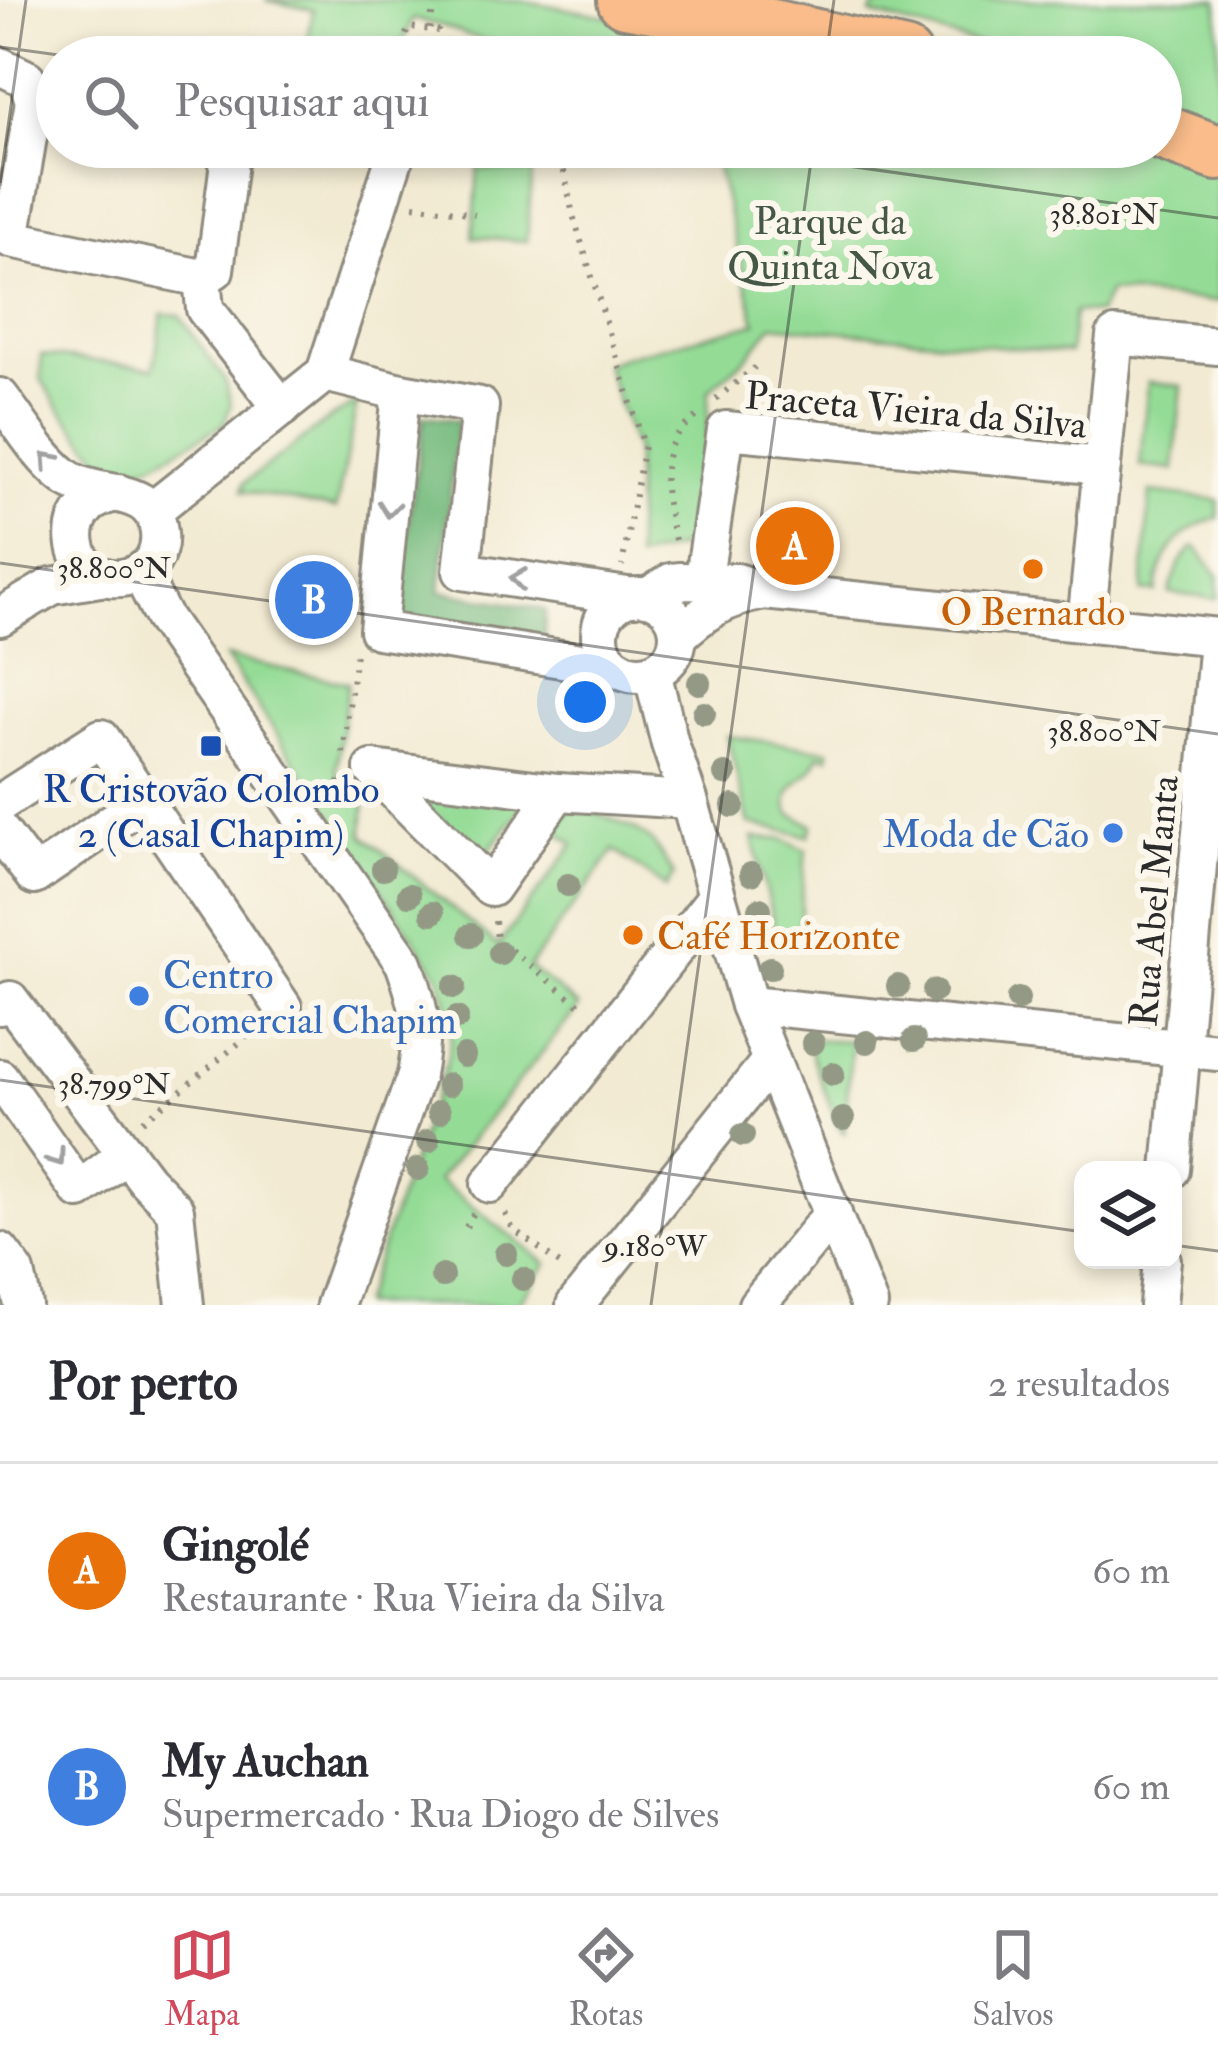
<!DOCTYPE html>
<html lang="pt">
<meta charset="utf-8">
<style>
:root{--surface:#fff;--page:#f7f7f7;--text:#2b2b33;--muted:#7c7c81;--line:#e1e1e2;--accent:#d1495b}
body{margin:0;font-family:"IM FELL Double Pica",serif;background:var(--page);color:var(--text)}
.controls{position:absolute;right:36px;bottom:36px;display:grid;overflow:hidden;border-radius:24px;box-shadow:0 6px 18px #0003}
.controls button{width:108px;height:108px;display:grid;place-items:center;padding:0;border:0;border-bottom:3px solid var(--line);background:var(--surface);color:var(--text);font:60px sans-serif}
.you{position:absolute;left:585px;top:702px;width:42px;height:42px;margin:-30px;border:9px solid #fff;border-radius:50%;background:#1a73e8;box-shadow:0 0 0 18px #1a73e833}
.badge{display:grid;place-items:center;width:78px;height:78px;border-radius:50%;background:var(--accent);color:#fff;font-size:39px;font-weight:700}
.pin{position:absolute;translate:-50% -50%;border:6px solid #fff;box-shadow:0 3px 12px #0006}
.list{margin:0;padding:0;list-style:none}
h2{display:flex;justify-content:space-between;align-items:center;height:156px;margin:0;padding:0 48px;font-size:51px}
h2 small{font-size:39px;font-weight:400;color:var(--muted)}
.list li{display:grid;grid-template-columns:78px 1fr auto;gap:36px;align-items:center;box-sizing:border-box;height:216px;padding:0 48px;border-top:3px solid var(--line)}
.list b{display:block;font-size:45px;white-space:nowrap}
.list p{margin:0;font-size:39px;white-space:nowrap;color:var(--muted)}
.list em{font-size:39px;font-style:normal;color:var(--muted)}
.icon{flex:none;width:66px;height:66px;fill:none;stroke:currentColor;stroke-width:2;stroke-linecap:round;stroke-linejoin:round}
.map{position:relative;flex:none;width:1218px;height:1305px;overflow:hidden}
.search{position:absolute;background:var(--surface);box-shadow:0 6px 18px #0003;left:36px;right:36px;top:36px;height:132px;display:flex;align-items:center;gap:30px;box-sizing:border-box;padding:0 42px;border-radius:66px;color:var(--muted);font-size:45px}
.sheet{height:588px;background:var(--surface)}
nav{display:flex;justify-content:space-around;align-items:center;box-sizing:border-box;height:168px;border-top:3px solid var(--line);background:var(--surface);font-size:33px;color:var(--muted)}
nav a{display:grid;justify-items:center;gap:6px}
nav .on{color:var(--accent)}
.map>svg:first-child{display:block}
</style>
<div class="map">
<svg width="1218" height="1305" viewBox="0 0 1218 1305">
<rect width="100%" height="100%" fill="#fbf7ec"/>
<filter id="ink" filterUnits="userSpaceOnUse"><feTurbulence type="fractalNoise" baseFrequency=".00833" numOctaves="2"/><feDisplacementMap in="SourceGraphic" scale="24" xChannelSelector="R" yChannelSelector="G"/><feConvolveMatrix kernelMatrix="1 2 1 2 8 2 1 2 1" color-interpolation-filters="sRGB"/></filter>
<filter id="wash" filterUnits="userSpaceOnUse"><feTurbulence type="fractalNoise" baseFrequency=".004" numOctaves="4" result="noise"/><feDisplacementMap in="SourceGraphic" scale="48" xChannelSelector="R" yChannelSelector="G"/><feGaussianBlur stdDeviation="2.7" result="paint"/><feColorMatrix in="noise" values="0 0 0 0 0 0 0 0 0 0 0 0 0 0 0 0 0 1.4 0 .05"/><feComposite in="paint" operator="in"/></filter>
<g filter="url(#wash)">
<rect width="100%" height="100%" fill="#f2ead2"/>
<!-- green -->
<g fill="#94dc96" stroke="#608460" stroke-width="3">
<polygon points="265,0 520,0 827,57 531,57 443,26 413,19 396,57 305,57 313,10"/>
<polygon points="958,0 1218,0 1218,124 1161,103 1161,57 1025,57 871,14 874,7"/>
<polygon points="712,147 1148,147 1218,171 1218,302 1109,292 1098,313 1074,312 1069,353 772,325 748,356 709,390 701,542 636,559 635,451 605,364 625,356 756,323"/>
<polygon points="478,169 532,173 527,241 473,237"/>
<polygon points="162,314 179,315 225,380 231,404 224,424 152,464 132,469 105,465 57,405 41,379 41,355 154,368"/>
<polygon points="1148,382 1182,386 1174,470 1140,466"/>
<polygon points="357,403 336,509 242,491 244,483 331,418"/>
<path d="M1150,492l68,8v18c-38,10 -58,37 -62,74l-14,-1z"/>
<polygon points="1196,547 1218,576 1218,596 1216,599 1169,593 1180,562 1192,548"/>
<path d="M225,657l123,26 -12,89 29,25 -2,38 135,111 76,-102 -27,-19 17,-14 26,-1 45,19 17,12 22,34 -8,13 -52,-38 -85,117 50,40 -141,173 109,84 -30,41h-156l83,-234c12,-43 9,-52 -5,-95z"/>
<path d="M727,736l102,14v7l-10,-2c-8,26 -39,27 -30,58l24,12 -4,11 -60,-12z"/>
<polygon points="425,788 520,799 524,806 487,853 481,853 418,803"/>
<polygon points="753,838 782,839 806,850 798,946 778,943"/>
<polygon points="805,1039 852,1041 844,1133 838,1126"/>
</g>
<!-- forest -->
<polygon fill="#77bc7f" stroke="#517455" stroke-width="3" points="424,416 458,420 440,591 545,610 544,638 395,620"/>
</g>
<g filter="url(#ink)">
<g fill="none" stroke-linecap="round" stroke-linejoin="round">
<defs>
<g id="minor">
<polyline points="0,66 27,79 34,101"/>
<polyline points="57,105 34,101 11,239 202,278"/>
<polyline points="202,278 205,309 282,408"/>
<polyline points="202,278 215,270 231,147"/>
<polyline points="325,373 401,392 480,406 462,571 634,597"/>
<polyline points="401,392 378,630 619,668"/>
<path d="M0,397c20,26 38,58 64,79 30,24 91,6 95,57 1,9 -1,19 -6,27 -7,10 -20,17 -32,18 -53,6 -68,-77 -2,-85"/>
<polyline points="152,511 325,373 398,147"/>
<path d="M140,572l23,45 241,346c16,44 21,65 12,112l-81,230"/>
<polyline points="708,580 706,564 726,430 1102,466"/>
<circle cx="639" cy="635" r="39"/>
<polyline points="647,597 671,582 681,581 737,582 764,591 1218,637"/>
<polyline points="0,617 52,586 106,577"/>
<polyline points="1086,624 1115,336 1218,346"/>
<path d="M678,636c27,-25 46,-37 82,-44"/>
<polyline points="652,672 670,744 689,800 749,1005 869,1305"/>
<polyline points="373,769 558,792 689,800"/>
<polyline points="373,769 491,888 558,792"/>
<polyline points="0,803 101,738 283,1007"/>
<polyline points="0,831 34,876 142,802"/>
<polyline points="749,1005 1218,1052"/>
<polyline points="0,1006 10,1000 146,1180 175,1210 185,1305"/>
<polyline points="0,1078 79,1190 127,1154"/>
<polyline points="1171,1170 1218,640"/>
<polyline points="490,1184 717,896"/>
<polyline points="0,1251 16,1272 23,1305"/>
<polyline points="575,1305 771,1060"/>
<polyline points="757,1305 833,1213"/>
<polyline points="1158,1305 1162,1260"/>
</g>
<g id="highway">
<polyline points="625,0 768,26 905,57"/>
<polyline points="1161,132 1218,153"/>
</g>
</defs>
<!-- minor casing -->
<use href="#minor" stroke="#8e8a7e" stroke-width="42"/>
<!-- highway casing -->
<use href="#highway" stroke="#8e8a7e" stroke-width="60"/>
<!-- path -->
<g stroke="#8e8a7e" stroke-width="6" stroke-dasharray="3 9" stroke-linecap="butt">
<polyline points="430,29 434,0"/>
<polyline points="397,57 409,27 438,31 449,50 449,57"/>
<polyline points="559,147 573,215 644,446 622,566"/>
<polyline points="414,205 475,214"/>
<polyline points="716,399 755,367"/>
<path d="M675,540c-8,-34 -19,-72 1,-104 4,-8 15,-14 21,-20"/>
<polyline points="343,753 356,653"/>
<polyline points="335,807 340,778"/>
<polyline points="495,921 497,939 585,1009"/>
<polyline points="143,1121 259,1027"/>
<polyline points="505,1214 513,1229 565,1268"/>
<polyline points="466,1227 476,1209"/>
</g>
<!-- minor -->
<use href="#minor" stroke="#fff" stroke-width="36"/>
<!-- highway -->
<use href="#highway" stroke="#f9bc8a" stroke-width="54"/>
</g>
<!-- trees -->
<g fill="#939985">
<circle cx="699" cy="683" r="12"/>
<circle cx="704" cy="713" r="12"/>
<circle cx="725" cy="774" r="12"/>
<circle cx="733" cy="806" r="12"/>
<circle cx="383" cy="869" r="12"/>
<circle cx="751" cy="874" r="12"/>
<circle cx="568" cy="885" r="12"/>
<circle cx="409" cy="895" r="12"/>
<circle cx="760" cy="909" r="12"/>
<circle cx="432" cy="913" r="12"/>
<circle cx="471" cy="935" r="12"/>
<circle cx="500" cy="953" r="12"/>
<circle cx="770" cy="968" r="12"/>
<circle cx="898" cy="986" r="12"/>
<circle cx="454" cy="987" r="12"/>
<circle cx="934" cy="991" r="12"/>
<circle cx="1018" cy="999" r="12"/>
<circle cx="457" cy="1018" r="12"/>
<circle cx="914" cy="1040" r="12"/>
<circle cx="867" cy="1042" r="12"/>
<circle cx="813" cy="1043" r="12"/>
<circle cx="464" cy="1056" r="12"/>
<circle cx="833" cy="1074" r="12"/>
<circle cx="448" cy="1085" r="12"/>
<circle cx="439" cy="1112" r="12"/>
<circle cx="843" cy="1119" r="12"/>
<circle cx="743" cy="1135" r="12"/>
<circle cx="428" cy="1141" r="12"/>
<circle cx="418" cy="1169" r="12"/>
<circle cx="506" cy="1254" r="12"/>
<circle cx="442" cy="1276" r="12"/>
<circle cx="523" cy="1279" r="12"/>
</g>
<!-- one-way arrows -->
<defs><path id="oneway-chevron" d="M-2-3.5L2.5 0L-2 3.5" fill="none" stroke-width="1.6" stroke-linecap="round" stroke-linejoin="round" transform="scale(3)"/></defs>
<g stroke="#a0a0a0">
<use href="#oneway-chevron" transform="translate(49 460) rotate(-132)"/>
<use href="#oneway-chevron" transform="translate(389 509) rotate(96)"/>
<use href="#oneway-chevron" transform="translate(518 579) rotate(-172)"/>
<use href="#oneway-chevron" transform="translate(57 1158) rotate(55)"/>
</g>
</g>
<!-- ticks -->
<path fill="none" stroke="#2b2b2b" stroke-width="3" stroke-opacity="0.45" d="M0,47l73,10M826,57l8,-57M713,147l505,71M0,183l26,-183M0,563l1218,171M0,1080l1083,152M1173,1245l45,6M651,1305l162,-1158"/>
<!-- markers -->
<g fill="#e8710a" stroke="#fbf7ec" stroke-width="4.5">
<circle cx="1033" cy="569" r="12"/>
<circle cx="633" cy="935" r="12"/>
</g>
<rect fill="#1a4fb4" stroke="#fbf7ec" stroke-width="4.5" x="199" y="734" width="24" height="24" rx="6"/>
<g fill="#3f7fe0" stroke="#fbf7ec" stroke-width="4.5">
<circle cx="1113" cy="833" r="12"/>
<circle cx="139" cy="996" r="12"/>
</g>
<g text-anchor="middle" stroke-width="12" stroke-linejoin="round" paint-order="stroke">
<!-- park labels -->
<g font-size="39" fill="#455746" stroke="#fbf7ec">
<text x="830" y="234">Parque da<tspan x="830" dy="45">Quinta Nova</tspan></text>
</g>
<!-- street labels -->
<g font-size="39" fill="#2b2b2b" stroke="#fbf7ec">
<text transform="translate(916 409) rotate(5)" y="14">Praceta Vieira da Silva</text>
<text transform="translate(1153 901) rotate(-85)" y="14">Rua Abel Manta</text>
</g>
<!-- food labels -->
<g font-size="39" fill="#c56008" stroke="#fbf7ec">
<text x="1033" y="625">O Bernardo</text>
<text x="657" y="949" text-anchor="start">Café Horizonte</text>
</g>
<!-- transit labels -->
<g font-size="39" fill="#164399" stroke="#fbf7ec">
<text x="211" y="802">R Cristovão Colombo<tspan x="211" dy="45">2 (Casal Chapim)</tspan></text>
</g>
<!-- shop labels -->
<g font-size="39" fill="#366cbe" stroke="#fbf7ec" text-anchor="end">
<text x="1089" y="847">Moda de Cão</text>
<text x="163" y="988" text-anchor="start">Centro<tspan x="163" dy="45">Comercial Chapim</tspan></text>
</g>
</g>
<g font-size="30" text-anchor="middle" fill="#2b2b2b" stroke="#fbf7ec" stroke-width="12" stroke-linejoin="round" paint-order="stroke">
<text x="1104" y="224">38.801°N</text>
<text x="114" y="578">38.800°N</text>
<text x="1104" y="741">38.800°N</text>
<text x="114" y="1094">38.799°N</text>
<text x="655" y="1256">9.180°W</text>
</g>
</svg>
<div class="controls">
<button><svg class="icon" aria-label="layers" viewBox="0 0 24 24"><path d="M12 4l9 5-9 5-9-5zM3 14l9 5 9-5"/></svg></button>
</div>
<div class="you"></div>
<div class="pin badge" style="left:795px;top:546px;background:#e8710a">A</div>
<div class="pin badge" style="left:314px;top:600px;background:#3f7fe0">B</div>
<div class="search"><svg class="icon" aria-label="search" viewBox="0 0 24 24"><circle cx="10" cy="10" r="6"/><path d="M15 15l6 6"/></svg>Pesquisar aqui</div>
</div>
<section class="sheet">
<h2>Por perto<small>2 resultados</small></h2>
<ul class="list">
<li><span class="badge" style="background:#e8710a">A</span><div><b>Gingolé</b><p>Restaurante · Rua Vieira da Silva</p></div><em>60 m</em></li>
<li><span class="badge" style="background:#3f7fe0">B</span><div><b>My Auchan</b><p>Supermercado · Rua Diogo de Silves</p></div><em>60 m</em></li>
</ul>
</section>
<nav>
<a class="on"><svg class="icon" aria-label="map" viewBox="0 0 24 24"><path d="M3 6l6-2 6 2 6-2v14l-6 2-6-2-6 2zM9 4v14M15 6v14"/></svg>Mapa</a>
<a><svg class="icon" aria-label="directions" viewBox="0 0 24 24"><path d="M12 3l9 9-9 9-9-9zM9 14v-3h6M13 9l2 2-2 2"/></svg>Rotas</a>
<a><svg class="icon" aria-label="saved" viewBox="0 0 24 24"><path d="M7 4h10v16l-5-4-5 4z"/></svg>Salvos</a>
</nav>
